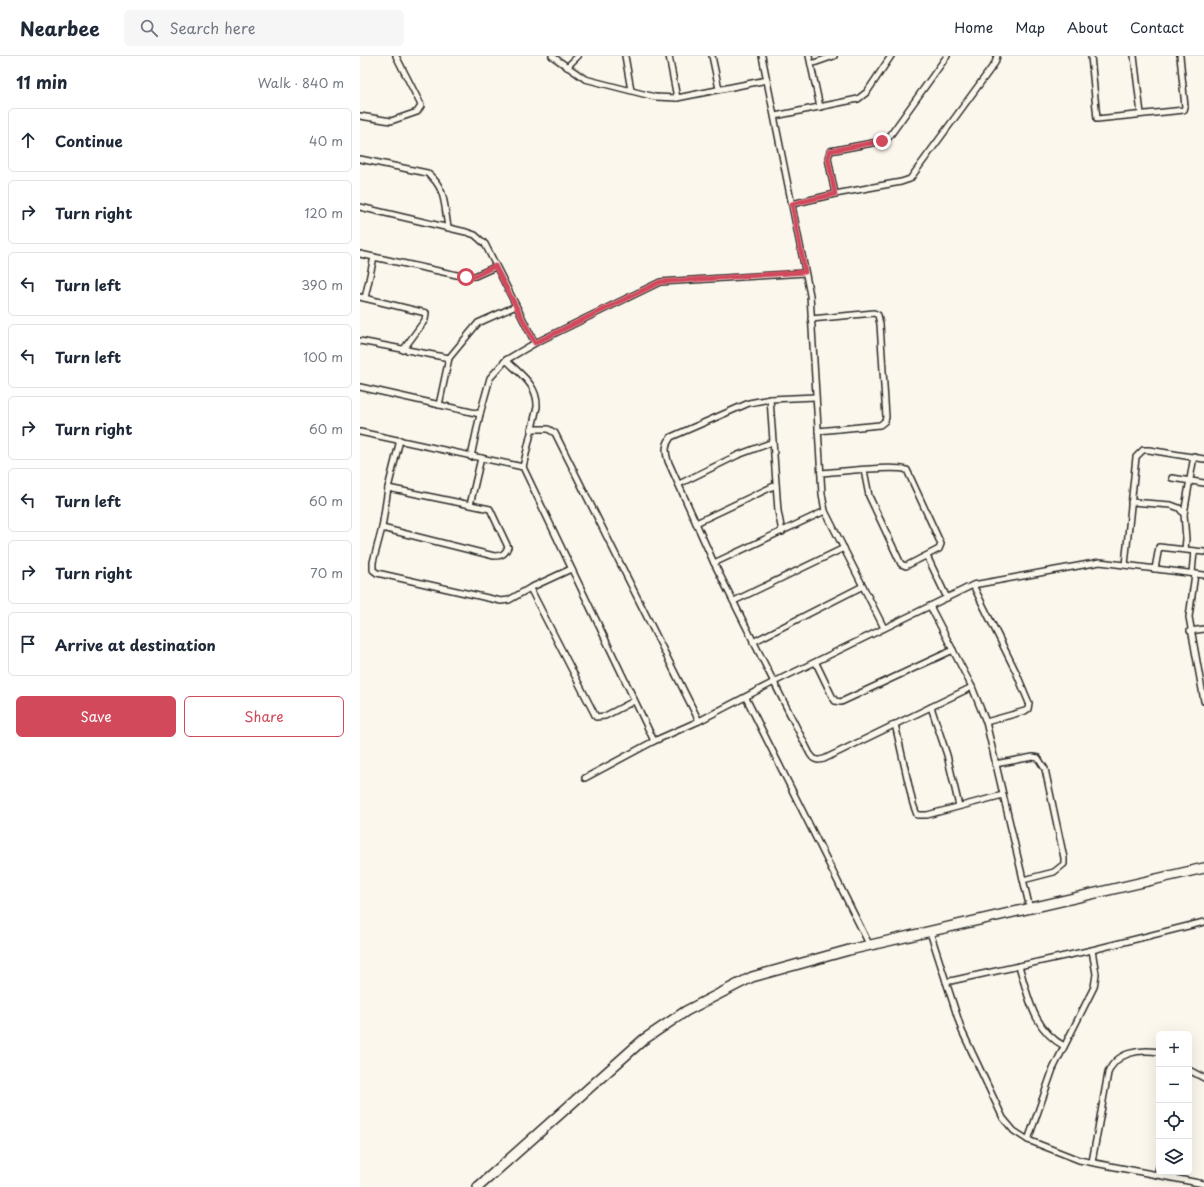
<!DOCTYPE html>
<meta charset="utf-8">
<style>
:root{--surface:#fff;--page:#f6f6f7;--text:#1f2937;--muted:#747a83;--line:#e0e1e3;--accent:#d1495b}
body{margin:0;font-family:"Playpen Sans",sans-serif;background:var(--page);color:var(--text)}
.controls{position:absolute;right:12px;bottom:12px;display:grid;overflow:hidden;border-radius:6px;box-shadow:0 4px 16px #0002}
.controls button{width:36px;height:36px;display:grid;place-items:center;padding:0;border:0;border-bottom:1px solid var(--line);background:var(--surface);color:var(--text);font:20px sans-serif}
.stop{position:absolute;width:12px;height:12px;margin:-9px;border:3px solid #d1495b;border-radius:50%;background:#fff}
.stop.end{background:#d1495b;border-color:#fff;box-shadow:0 1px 4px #0008}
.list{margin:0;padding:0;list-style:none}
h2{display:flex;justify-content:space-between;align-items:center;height:52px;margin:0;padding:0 16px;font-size:17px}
h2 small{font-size:13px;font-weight:400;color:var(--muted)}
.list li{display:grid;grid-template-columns:26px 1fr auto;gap:12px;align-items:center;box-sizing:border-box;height:64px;margin:0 8px 8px;padding:0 8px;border:1px solid var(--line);border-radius:6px}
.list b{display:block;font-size:15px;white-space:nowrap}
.list em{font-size:13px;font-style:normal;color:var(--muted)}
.actions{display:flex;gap:8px;padding:12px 16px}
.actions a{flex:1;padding:9px 0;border:1px solid var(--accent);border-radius:6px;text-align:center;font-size:14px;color:var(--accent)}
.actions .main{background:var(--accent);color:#fff}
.icon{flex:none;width:22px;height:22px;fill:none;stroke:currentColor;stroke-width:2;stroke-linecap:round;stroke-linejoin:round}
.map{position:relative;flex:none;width:844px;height:1131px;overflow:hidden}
header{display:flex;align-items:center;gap:24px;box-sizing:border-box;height:56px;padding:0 20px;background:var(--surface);border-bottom:1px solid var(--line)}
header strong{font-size:19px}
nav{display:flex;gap:22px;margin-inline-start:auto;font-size:14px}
.search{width:280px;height:36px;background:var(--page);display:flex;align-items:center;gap:10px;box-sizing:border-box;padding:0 14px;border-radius:6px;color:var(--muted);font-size:15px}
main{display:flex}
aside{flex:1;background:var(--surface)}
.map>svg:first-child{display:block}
</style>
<header>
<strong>Nearbee</strong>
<div class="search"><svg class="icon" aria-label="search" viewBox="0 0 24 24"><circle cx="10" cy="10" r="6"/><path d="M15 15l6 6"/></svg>Search here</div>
<nav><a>Home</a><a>Map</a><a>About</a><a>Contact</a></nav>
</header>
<main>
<aside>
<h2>11 min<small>Walk · 840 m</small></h2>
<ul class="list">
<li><svg class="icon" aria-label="ahead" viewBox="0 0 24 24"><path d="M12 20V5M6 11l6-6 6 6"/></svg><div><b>Continue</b></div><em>40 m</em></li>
<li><svg class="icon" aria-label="right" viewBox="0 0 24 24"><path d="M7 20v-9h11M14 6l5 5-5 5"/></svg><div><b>Turn right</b></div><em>120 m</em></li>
<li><svg class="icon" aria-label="left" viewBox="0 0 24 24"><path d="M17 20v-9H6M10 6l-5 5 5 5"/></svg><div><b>Turn left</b></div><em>390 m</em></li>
<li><svg class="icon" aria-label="left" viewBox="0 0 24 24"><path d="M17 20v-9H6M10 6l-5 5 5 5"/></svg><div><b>Turn left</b></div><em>100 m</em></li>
<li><svg class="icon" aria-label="right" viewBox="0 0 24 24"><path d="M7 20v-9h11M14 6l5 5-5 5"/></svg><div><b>Turn right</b></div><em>60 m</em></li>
<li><svg class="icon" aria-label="left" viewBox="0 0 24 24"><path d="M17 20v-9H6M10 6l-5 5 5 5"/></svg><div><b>Turn left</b></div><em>60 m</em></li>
<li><svg class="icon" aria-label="right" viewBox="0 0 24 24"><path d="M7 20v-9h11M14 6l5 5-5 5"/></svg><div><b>Turn right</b></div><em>70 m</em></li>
<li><svg class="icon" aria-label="arrive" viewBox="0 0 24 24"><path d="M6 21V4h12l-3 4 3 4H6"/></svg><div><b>Arrive at destination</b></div></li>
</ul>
<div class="actions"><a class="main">Save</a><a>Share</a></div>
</aside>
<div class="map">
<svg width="844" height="1131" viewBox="0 0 844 1131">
<rect width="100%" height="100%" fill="#fbf7ec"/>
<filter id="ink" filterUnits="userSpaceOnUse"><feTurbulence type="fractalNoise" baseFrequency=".025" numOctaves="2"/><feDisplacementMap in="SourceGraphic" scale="8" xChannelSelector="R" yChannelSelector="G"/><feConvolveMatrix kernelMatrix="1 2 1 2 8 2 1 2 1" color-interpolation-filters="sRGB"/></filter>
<g filter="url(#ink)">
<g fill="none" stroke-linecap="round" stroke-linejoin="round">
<defs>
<g id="street">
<polyline points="192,0 225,23 295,41 317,42 407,24"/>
<polyline points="265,0 271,34"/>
<polyline points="309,0 317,42"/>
<polyline points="352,0 359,33"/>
<polyline points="402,0 450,239 462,438 465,455 524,572"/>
<polyline points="449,0 460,51"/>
<polyline points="731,0 737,63 824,54 825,51 820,0"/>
<polyline points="774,0 781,58"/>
<polyline points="451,8 474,0"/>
<polyline points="207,11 218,0"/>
<polyline points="0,60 31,65 57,56 61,50 60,47 36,0"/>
<polyline points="415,60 498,43 507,36 531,0"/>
<path d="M0,103l67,14c19,14 17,32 21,54"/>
<polyline points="475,138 468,102 470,95 523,85 529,81 587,0"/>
<polyline points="432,148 475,138 541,126 550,123 635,7 637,0"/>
<polyline points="0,151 106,176 115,179 125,188 175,287"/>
<polyline points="0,198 106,221 115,220 135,211"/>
<polyline points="0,241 66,257 65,264 43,294"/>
<polyline points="5,242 14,201"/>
<polyline points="451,263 514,257 518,259 520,268 526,361 525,365 520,369 458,375"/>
<polyline points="0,285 89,302"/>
<path d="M146,304c15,15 32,25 31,47l-14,60"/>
<polyline points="0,331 120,358"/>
<path d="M456,341l-46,2 -21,4 -78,34c-6,8 -6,14 -3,24l46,102 96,191c4,6 7,7 14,5l148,-72"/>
<polyline points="410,343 418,455 422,476"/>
<polyline points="79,349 89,302 118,267 156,250"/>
<polyline points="171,373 188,373 195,377 339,665"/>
<polyline points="0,376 163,411 294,685"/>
<polyline points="40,384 28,432 22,472 13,506 13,514 17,517 141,545 149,544 170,532 211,513"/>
<polyline points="111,401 120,358 130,322 146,304 175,287 300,226 445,217"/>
<path d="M461,417c17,-1 73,-8 86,-3l34,74 -2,5 -33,17 -5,-2 -32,-68 -5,-26"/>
<polyline points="812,422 844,427"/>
<polyline points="319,428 378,399 413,386"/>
<polyline points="771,446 811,449 819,452 824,458 826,483 825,493"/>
<polyline points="110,449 121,402"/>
<polyline points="824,458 834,400"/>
<polyline points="336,467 416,429"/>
<path d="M22,472l112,28c8,0 11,-2 14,-9l-18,-38 -102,-21"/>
<polyline points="567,500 587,542"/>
<polyline points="354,507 465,455"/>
<polyline points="765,509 776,401 783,394 789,394 844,403"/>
<polyline points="795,513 799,491 844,496"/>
<polyline points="832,517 834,495"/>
<polyline points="835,518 829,561 844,645"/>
<polyline points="613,529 656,616 669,647 668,653 665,655 626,666"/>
<polyline points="170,532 236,661 245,660 274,645"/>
<polyline points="374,545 484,492"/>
<polyline points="570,550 612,631 626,666 670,853"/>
<polyline points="830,575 844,573"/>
<polyline points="393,586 503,530"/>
<polyline points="456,607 472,640 475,645 481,646 593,594"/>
<polyline points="386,642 510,890"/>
<polyline points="571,651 587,699 599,750"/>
<polyline points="535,668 553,748 557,759 567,759 643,739"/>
<polyline points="635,708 673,701 678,702 685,713 704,802 704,808 694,816 663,824"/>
<polyline points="225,722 294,685 339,665 414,626 613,529 740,506 844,519"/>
<polyline points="570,876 602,975 643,1062 654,1075 668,1084 719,1104 844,1128"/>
<path d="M659,910c10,32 14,63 45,80"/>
<polyline points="586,926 732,894 844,866"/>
<polyline points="829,1014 844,1022"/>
<polyline points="668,1084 693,1013 734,931 736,918 732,894"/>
<path d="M732,1106l16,-89c8,-21 31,-24 51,-21"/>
<polyline points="797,1119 799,1111"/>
</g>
<polyline id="highway" points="118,1131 283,984 326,955 392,921 489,894 844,812"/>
</defs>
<!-- street casing -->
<use href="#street" stroke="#2b2b2b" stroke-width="8"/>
<!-- highway casing -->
<use href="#highway" stroke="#2b2b2b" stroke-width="12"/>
<!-- street -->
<use href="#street" stroke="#fbf7ec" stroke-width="5"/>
<!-- highway -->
<use href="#highway" stroke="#fbf7ec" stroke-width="9"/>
</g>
</g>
<g fill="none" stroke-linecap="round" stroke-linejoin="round" filter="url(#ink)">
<!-- route -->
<polyline stroke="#d1495b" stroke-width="5" points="106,221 115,220 135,210 175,287 300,226 445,216 432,148 475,138 468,102 470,95 522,85"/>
</g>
</svg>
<div class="controls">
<button>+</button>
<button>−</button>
<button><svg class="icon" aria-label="locate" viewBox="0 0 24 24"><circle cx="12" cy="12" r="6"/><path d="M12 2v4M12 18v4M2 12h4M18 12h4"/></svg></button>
<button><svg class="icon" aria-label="layers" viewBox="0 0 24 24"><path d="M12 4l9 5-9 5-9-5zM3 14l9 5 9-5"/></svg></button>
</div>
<div class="stop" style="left:106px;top:221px"></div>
<div class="stop end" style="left:522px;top:85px"></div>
</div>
</main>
